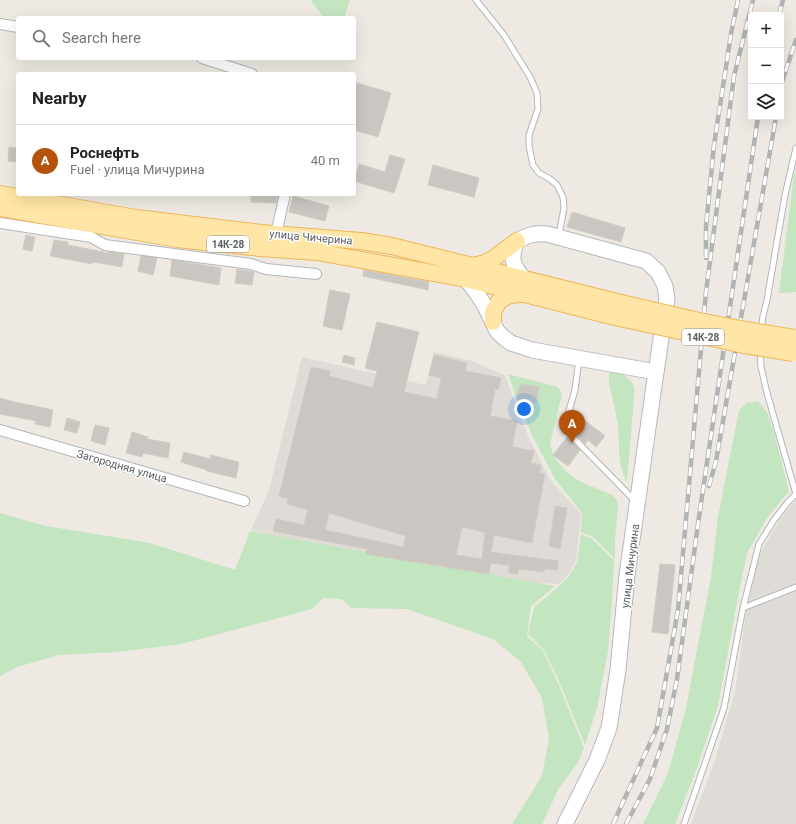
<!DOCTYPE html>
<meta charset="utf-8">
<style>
:root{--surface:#fff;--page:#f6f6f6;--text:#222;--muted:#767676;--line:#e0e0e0;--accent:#b45309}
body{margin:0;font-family:Roboto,sans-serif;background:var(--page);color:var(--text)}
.controls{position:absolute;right:12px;top:12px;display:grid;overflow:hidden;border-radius:4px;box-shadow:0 4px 16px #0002}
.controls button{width:36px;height:36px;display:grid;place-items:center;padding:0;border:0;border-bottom:1px solid var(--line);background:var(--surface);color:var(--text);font:20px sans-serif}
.you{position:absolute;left:524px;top:409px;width:14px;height:14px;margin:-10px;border:3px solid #fff;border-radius:50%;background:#1a73e8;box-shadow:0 0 0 6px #1a73e833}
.badge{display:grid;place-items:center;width:26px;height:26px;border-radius:50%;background:var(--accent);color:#fff;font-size:13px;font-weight:700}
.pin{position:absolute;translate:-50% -33px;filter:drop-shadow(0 1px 2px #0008)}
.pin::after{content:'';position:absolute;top:21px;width:14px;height:12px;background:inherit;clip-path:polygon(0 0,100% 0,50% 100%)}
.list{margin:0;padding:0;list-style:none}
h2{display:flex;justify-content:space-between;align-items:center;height:52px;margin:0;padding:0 16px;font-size:17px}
h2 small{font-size:13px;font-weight:400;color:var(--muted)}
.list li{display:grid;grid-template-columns:26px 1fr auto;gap:12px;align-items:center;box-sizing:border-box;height:72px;padding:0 16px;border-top:1px solid var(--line)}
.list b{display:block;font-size:15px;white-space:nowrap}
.list p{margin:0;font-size:13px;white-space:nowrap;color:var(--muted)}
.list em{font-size:13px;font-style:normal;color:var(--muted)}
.icon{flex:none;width:22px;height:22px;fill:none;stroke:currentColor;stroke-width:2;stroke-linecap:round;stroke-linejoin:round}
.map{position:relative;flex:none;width:796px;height:824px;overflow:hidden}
.search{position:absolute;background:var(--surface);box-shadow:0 4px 16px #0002;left:16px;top:16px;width:340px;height:44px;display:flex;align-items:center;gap:10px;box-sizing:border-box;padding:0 14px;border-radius:4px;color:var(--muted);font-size:15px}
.panel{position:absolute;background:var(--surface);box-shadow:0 4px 16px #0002;left:16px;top:72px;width:340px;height:124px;border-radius:4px}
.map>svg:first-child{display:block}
</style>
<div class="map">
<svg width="796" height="824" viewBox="0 0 796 824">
<rect width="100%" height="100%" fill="#eeeae3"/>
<!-- industrial -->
<g fill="#dfdcd7">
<polygon points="434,352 469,360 505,375 528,436 551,481 581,514 576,561 568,575 559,584 507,581 480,590 251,530 269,490 302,357 426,385"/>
<polygon points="796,500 796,824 691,824 715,760 735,692 746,613 759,555 779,521"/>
</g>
<!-- green -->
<g fill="#c3e5bf">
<path d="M311,0h39l-6,18h-20c-4,-7 -10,-11 -13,-18z"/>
<polygon points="796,168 796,292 779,293 794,175"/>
<path d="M614,370c8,3 17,8 20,17 1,3 0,8 0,11l-7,84c-10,-17 -7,-35 -9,-53 0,-6 -2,-13 -3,-19 -2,-12 -7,-24 -6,-37z"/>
<polygon points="508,374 558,387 562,394 550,444 554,457 566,471 577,480 612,495 617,500 618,507 615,539 615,559 593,537 581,532 582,513 555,479 532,435 518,403"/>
<polygon points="758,401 767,412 774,432 789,491 767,518 747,553 736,608 718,706 694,776 675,824 643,824 668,773 686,708 711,577 718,517 739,410 747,403"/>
<polygon points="0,513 46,526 150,543 235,570 250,531 555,586 531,606 527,636 543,651 558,683 584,748 578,762 559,788 542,824 512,824 542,776 549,738 542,698 521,662 493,639 407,609 352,608 341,599 324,598 312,609 249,626 181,644 119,652 59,655 17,667 0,676"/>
<polygon points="581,534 592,539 614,560 612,601 608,651 597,708 585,745 559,681 544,650 528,634 534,607 557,588 569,576 577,562"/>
</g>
<!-- building -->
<g fill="#cac7c2" stroke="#d2cbc1" fill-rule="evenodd">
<polygon points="354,82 391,93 378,137 354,130"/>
<polygon points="9,147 18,148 18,162 8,161"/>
<polygon points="390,155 405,159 394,193 354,181 359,164 385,172"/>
<polygon points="433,165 479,178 474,197 428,185"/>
<polygon points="251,194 278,194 276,203 251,202"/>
<polygon points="293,196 329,206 325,221 289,212"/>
<polygon points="572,212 625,228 621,242 567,227"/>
<polygon points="26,235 35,237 32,251 23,249"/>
<polygon points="54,240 68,242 68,245 108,253 109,252 124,254 122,267 93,262 92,264 50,256"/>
<polygon points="141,256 157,258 153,275 138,271"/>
<polygon points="172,260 221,268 219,285 170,276"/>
<polygon points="237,269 254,272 252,285 235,283"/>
<polygon points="364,270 429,282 428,290 363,276"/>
<polygon points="330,290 350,294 342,330 323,326"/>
<path d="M377,322l42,10 -15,60 33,7 4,-21 -12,-3 5,-20 33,8 -2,8 36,7 -3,12 -3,-1 -5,27 27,5 -5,26 22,4 -3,12 10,2 -1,8 5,1 -13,69 -38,-8 -3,17 67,9 -1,9 -12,-1 -1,3 -26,-3v5l-9,-1v-8l-18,-2 -2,11 -123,-20 1,-5 -94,-18 3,-12 28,6 4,-15 -21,-6 1,-5 -9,-3 32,-129 19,4 -1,5 44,12 4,-17 -12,-3zM329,513l77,23 -3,11 -78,-17zM462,527l23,5 -3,27 -26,-4z"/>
<polygon points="344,355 355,358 354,365 342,362"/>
<polygon points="520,384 539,387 536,403 517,400"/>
<polygon points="0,398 10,401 53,410 50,427 35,424 36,421 0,414"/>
<polygon points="579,416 605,436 596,447 588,440 585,444 572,430 572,429 570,428"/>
<polygon points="67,418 80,422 77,433 64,430"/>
<polygon points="95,425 109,428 105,445 91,441"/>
<polygon points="132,432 148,437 147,439 170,443 168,458 143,453 142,457 126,453"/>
<polygon points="567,437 580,450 568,466 553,455"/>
<polygon points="184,452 210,459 210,455 239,462 236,478 207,471 207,470 181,462"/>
<polygon points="555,506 567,508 560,549 549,546"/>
<polygon points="660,564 675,565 668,634 652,632"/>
</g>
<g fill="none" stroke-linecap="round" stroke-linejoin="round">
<defs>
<g id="service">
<polyline points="476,0 504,35 530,77 537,93 538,109 529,135 529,146 533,165 539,173 550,179 557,185 563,197 564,208 559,235"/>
<polyline points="761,331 763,316 767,300 785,195 796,148"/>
<polyline points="760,349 761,367 767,393 796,494"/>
<polyline points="579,359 575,390 564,428 635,501"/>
<polyline points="743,608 796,587"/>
<polyline points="684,824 724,708 743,608 759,544 774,520 788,502 796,494"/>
</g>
<g id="minor">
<polyline points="0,24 18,27"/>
<polyline points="202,58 252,74"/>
<polyline points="0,223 91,237 105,245 251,264 266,269 316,274"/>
<polyline points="276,234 285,194"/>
<polyline points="0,430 244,501"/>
</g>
<g id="secondary">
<path d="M523,278c-11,-14 -13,-20 -6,-37 11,-6 17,-8 30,-7l99,27 12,11 7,14 2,13 -11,73 -29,203 -9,95 -9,58 -12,32 -32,64"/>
<polyline points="466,279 476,292 485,306 497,331 503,337 511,343 532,350 656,372"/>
</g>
<g id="primary">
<polyline points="0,194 136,218 261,233 361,241 392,246 617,302"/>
<polyline points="0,208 177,239 260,248 317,252 466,279 615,317"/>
<polyline points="473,266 485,263 493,259 517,241"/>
<polyline points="493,322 493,312 499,301 509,295 520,294"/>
</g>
</defs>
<!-- service casing -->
<use href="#service" stroke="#b3b6ba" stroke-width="7"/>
<!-- minor casing -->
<use href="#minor" stroke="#b3b6ba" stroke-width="12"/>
<!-- secondary casing -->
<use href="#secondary" stroke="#b4b8bd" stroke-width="17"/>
<!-- primary casing -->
<use href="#primary" stroke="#f1b558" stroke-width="18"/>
<!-- service -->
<use href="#service" stroke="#fff" stroke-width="5"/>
<!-- minor -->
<use href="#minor" stroke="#fff" stroke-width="10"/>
<!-- secondary -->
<use href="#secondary" stroke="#fff" stroke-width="15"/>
<!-- primary -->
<use href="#primary" stroke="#ffe6a6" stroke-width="16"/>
<defs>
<g id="rail">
<polyline points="779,15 783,0"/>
<polyline points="781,89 782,82 796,40"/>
<polyline points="706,258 706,226 714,145 731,34 738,0"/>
<polyline points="709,486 716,461 776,117"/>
<polyline points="613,824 657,728 678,610 706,292 734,76 753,0"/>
<polyline points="626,824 650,779 667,729 677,679 699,517 758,117"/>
</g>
</defs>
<!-- rail casing -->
<use href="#rail" stroke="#b2b3b3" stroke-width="4.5"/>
<!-- rail -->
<use href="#rail" stroke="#fff" stroke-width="3" stroke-dasharray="9" stroke-linecap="butt"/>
<defs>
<g id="primary-bridge">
<polyline points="617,302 699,321 746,330 794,338"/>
<polyline points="615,317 744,345 793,353"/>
</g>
</defs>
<!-- primary-bridge casing -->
<use href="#primary-bridge" stroke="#f1b558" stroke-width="18" stroke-linecap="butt"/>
<!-- primary-bridge -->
<use href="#primary-bridge" stroke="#ffe6a6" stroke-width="16"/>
</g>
<g text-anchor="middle" stroke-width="3" stroke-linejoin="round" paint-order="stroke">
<!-- shield labels -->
<g fill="#fff" stroke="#8c9092" stroke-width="1">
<rect x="207" y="236" width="42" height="16" rx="3"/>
<rect x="682" y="329" width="42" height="16" rx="3"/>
</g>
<g font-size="10" font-weight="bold" fill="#5b6063">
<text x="228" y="248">14К-28</text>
<text x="703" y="341">14К-28</text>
</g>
<!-- street labels -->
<g font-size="11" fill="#5b6063" stroke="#fff">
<text transform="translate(311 237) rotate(5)" y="4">улица Чичерина</text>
<text transform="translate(122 466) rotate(16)" y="4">Загородняя улица</text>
<text transform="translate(630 566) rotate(-83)" y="4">улица Мичурина</text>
</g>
</g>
</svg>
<div class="controls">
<button>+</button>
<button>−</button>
<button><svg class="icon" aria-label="layers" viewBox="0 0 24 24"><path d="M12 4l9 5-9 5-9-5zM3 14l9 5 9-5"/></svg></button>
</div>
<div class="you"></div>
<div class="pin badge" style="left:572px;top:443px">A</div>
<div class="search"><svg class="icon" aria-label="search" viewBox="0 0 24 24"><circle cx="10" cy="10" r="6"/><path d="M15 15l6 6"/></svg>Search here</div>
<section class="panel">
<h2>Nearby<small></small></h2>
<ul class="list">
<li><span class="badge">A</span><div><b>Роснефть</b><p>Fuel · улица Мичурина</p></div><em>40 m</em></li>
</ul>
</section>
</div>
